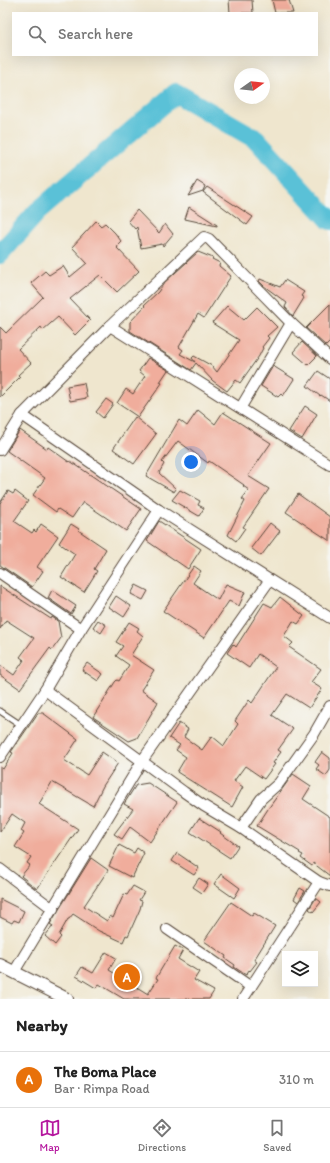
<!DOCTYPE html>
<meta charset="utf-8">
<style>
:root{--surface:#fff;--page:#f2f2f2;--text:#222;--muted:#767676;--line:#e0e0e0;--accent:#b5179e}
body{margin:0;font-family:Itim,sans-serif;background:var(--page);color:var(--text)}
.controls{position:absolute;right:12px;bottom:12px;display:grid;overflow:hidden;border-radius:0px;box-shadow:0 4px 16px #0002}
.controls button{width:36px;height:36px;display:grid;place-items:center;padding:0;border:0;border-bottom:1px solid var(--line);background:var(--surface);color:var(--text);font:20px sans-serif}
.compass{position:absolute;left:234px;top:68px;width:36px;height:36px;border-radius:50%;background:var(--surface);box-shadow:0 4px 16px #0002;rotate:75deg}
.you{position:absolute;left:191px;top:462px;width:14px;height:14px;margin:-10px;border:3px solid #fff;border-radius:50%;background:#1a73e8;box-shadow:0 0 0 6px #1a73e833}
.badge{display:grid;place-items:center;width:26px;height:26px;border-radius:50%;background:var(--accent);color:#fff;font-size:13px;font-weight:700}
.pin{position:absolute;translate:-50% -50%;border:2px solid #fff;box-shadow:0 1px 4px #0006}
.list{margin:0;padding:0;list-style:none}
h2{display:flex;justify-content:space-between;align-items:center;height:52px;margin:0;padding:0 16px;font-size:17px}
h2 small{font-size:13px;font-weight:400;color:var(--muted)}
.list li{display:grid;grid-template-columns:26px 1fr auto;gap:12px;align-items:center;box-sizing:border-box;height:56px;padding:0 16px;border-top:1px solid var(--line)}
.list b{display:block;font-size:15px;white-space:nowrap}
.list p{margin:0;font-size:13px;white-space:nowrap;color:var(--muted)}
.list em{font-size:13px;font-style:normal;color:var(--muted)}
.icon{flex:none;width:22px;height:22px;fill:none;stroke:currentColor;stroke-width:2;stroke-linecap:round;stroke-linejoin:round}
.map{position:relative;flex:none;width:330px;height:999px;overflow:hidden}
.search{position:absolute;background:var(--surface);box-shadow:0 4px 16px #0002;left:12px;right:12px;top:12px;height:44px;display:flex;align-items:center;gap:10px;box-sizing:border-box;padding:0 14px;border-radius:0px;color:var(--muted);font-size:15px}
.sheet{height:108px;background:var(--surface)}
nav{display:flex;justify-content:space-around;align-items:center;box-sizing:border-box;height:56px;border-top:1px solid var(--line);background:var(--surface);font-size:11px;color:var(--muted)}
nav a{display:grid;justify-items:center;gap:2px}
nav .on{color:var(--accent)}
.map>svg:first-child{display:block}
</style>
<div class="map">
<svg width="330" height="999" viewBox="0 0 330 999">
<rect width="100%" height="100%" fill="#f6f6f2"/>
<filter id="ink" filterUnits="userSpaceOnUse"><feTurbulence type="fractalNoise" baseFrequency=".025" numOctaves="2"/><feDisplacementMap in="SourceGraphic" scale="8" xChannelSelector="R" yChannelSelector="G"/><feConvolveMatrix kernelMatrix="1 2 1 2 8 2 1 2 1" color-interpolation-filters="sRGB"/></filter>
<filter id="wash" filterUnits="userSpaceOnUse"><feTurbulence type="fractalNoise" baseFrequency=".012" numOctaves="4" result="noise"/><feDisplacementMap in="SourceGraphic" scale="16" xChannelSelector="R" yChannelSelector="G"/><feGaussianBlur stdDeviation="0.9" result="paint"/><feColorMatrix in="noise" values="0 0 0 0 0 0 0 0 0 0 0 0 0 0 0 0 0 1.4 0 .05"/><feComposite in="paint" operator="in"/></filter>
<g filter="url(#wash)">
<rect width="100%" height="100%" fill="#efe6ce"/>
<g fill="none" stroke-linecap="round" stroke-linejoin="round">
<!-- river -->
<polyline stroke="#5ac1d7" stroke-width="20" points="0,254 37,212 176,93 256,139 330,220"/>
</g>
<g id="blocks">
<!-- building -->
<g fill="#f0ad9c">
<polygon points="229,0 252,0 253,13 230,13"/>
<polygon points="272,0 289,0 293,13 275,13"/>
<polygon points="197,181 205,186 203,191 188,196"/>
<polygon points="207,187 253,217 247,225 203,192"/>
<polygon points="189,207 217,225 217,226 185,219"/>
<polygon points="137,210 159,233 165,224 173,234 163,246 162,244 141,248 137,227 135,229 128,221"/>
<polygon points="96,221 101,226 105,223 115,233 121,241 117,245 118,247 117,248 139,271 117,292 100,275 70,299 90,320 75,335 58,317 43,330 41,327 18,349 31,363 18,375 20,377 0,397 0,327 6,333 43,297 31,283 45,271 49,275 63,266 70,277 87,263 72,247"/>
<polygon points="198,252 213,258 212,259 220,263 219,266 231,276 204,318 198,314 179,347 183,350 180,354 195,362 192,358 194,356 212,366 217,372 239,340 212,323 227,306 244,320 257,307 277,327 267,336 269,338 262,347 263,348 259,356 240,383 236,380 227,391 213,381 196,363 191,370 130,331 130,322 145,306 144,305 158,292 164,283"/>
<polygon points="260,279 280,287 285,280 304,292 301,296 304,298 293,316 285,307 287,303 264,286 259,281"/>
<polygon points="330,304 330,342 326,346 306,328"/>
<polygon points="302,342 317,356 308,365 293,352"/>
<polygon points="148,358 168,370 160,382 162,383 138,417 117,403 126,389 133,394 145,376 139,371"/>
<polygon points="273,366 294,379 283,396 281,394 278,397 261,386"/>
<polygon points="318,371 330,379 330,401 321,395 320,396 307,386"/>
<polygon points="84,383 87,398 70,401 67,386"/>
<polygon points="106,399 113,404 103,418 96,412"/>
<polygon points="305,406 317,414 302,439 289,431"/>
<polygon points="198,410 215,424 223,412 271,443 248,476 269,489 243,527 245,528 236,541 228,535 245,501 242,499 249,490 243,486 244,485 209,461 208,463 178,441 162,462 164,464 159,473 176,489 174,492 146,476 179,420 187,426"/>
<polygon points="135,417 156,434 134,464 113,449"/>
<polygon points="20,430 47,449 48,447 69,462 70,461 141,509 126,531 83,502 72,518 58,509 56,512 33,495 45,478 7,451"/>
<polygon points="180,490 200,501 198,505 204,508 199,516 172,500"/>
<polygon points="8,491 13,494 15,491 28,501 14,521 32,533 34,530 36,532 41,524 58,536 37,567 43,571 32,587 0,565 0,503"/>
<polygon points="298,494 330,517 330,541 286,512"/>
<polygon points="159,521 201,549 188,569 147,541"/>
<polygon points="270,523 280,531 261,556 251,548"/>
<polygon points="71,524 79,529 78,530 106,549 94,569 97,571 84,592 61,577 75,554 59,543"/>
<polygon points="194,566 201,571 193,583 218,600 226,584 245,592 239,606 229,601 204,638 163,611"/>
<polygon points="136,585 148,591 143,600 131,594"/>
<polygon points="0,586 51,619 52,617 58,621 61,638 52,650 50,648 20,689 0,675 0,665 14,675 24,660 20,657 34,638 6,620 0,629"/>
<polygon points="52,590 76,606 71,614 48,598"/>
<polygon points="116,596 131,606 124,617 109,607"/>
<polygon points="280,597 304,616 298,624 293,621 284,636 293,643 289,647 321,669 311,682 322,689 309,708 287,694 272,715 293,729 278,750 281,752 273,763 275,764 264,779 245,766 234,781 243,787 232,807 177,772 186,757 176,750 180,745 169,738 179,723 188,729 184,737 202,750 212,736 224,746 238,724 235,721 249,700 252,703 276,667 258,654 249,668 227,653 233,644 236,647 264,603 272,607"/>
<polygon points="98,620 106,625 101,633 93,627"/>
<polygon points="129,622 139,628 137,631 143,636 131,655 154,670 141,690 158,702 137,738 129,741 93,717 115,682 117,680 119,681 129,665 116,656 123,646 116,642"/>
<polygon points="87,663 103,674 98,681 82,670"/>
<polygon points="38,713 43,713 78,739 64,760 87,775 102,752 118,763 103,786 93,806 52,782 39,804 78,829 37,889 21,876 30,865 27,863 31,857 15,847 24,833 21,831 25,823 12,814 0,832 0,767 3,769 13,753 11,752"/>
<polygon points="322,752 330,758 330,770 326,776 316,769 319,765 315,762"/>
<polygon points="293,774 311,786 303,799 330,817 330,876 313,863 312,866 301,858 303,855 299,853 300,852 257,826 268,809"/>
<polygon points="148,783 177,802 150,842 130,827 122,839 114,834 133,809 124,804 136,785"/>
<polygon points="199,818 221,832 220,833 238,846 230,858 190,832"/>
<polygon points="119,845 134,853 137,848 144,853 132,878 109,866"/>
<polygon points="177,853 199,868 194,875 172,861"/>
<polygon points="91,858 108,870 84,906 107,921 110,916 113,918 124,894 127,895 133,886 144,892 139,900 142,901 140,909 128,936 126,935 123,942 99,931 73,914 69,919 68,919 59,935 61,937 55,945 45,936 53,926 50,924"/>
<polygon points="221,874 240,888 234,898 214,884"/>
<polygon points="199,878 208,884 202,893 193,887"/>
<polygon points="300,888 305,891 298,902 294,899"/>
<polygon points="316,898 321,902 313,912 309,909"/>
<polygon points="0,899 24,911 19,922 14,920 12,923 0,917"/>
<polygon points="231,902 252,916 254,913 275,926 254,960 257,962 250,971 249,970 246,975 234,967 235,965 225,958 226,956 204,941"/>
<polygon points="175,946 183,950 178,959 199,972 194,980 214,991 209,999 124,999 99,984 96,988 76,976 82,967 93,973 106,952 116,958 109,970 148,994 158,979 156,978"/>
</g>
</g>
</g>
<g filter="url(#ink)">
<use href="#blocks" fill-opacity="0" stroke="#564638" stroke-width="1"/>
<g fill="none" stroke-linecap="round" stroke-linejoin="round">
<defs>
<polyline id="service" points="0,711 21,725"/>
<g id="minor">
<polyline points="110,326 330,465"/>
<polyline points="241,407 291,323"/>
<polyline points="22,415 159,510 330,618"/>
<polyline points="0,450 22,415 110,326 204,237 209,239 291,323 330,359"/>
<polyline points="0,573 81,629"/>
<polyline points="45,690 184,792 204,806 241,828 319,882 330,886"/>
<polyline points="0,757 45,690 81,629 159,510"/>
<polyline points="241,828 261,799 279,783 314,734 330,706"/>
<polyline points="0,869 53,909"/>
<polyline points="167,929 251,987"/>
<polyline points="14,972 142,761 269,581"/>
<polyline points="243,999 319,882"/>
</g>
<polyline id="tertiary" points="0,965 67,999"/>
</defs>
<!-- service casing -->
<use href="#service" stroke="#564638" stroke-width="7"/>
<!-- minor casing -->
<use href="#minor" stroke="#564638" stroke-width="12"/>
<!-- tertiary casing -->
<use href="#tertiary" stroke="#564638" stroke-width="14"/>
<!-- service -->
<use href="#service" stroke="#fff" stroke-width="5"/>
<!-- minor -->
<use href="#minor" stroke="#fff" stroke-width="10"/>
<!-- tertiary -->
<use href="#tertiary" stroke="#fff" stroke-width="12"/>
</g>
</g>
</svg>
<div class="controls">
<button><svg class="icon" aria-label="layers" viewBox="0 0 24 24"><path d="M12 4l9 5-9 5-9-5zM3 14l9 5 9-5"/></svg></button>
</div>
<svg class="compass" viewBox="-18 -18 36 36"><path d="M0-13l5 13h-10z" fill="#e53935"/><path d="M0 13l5-13h-10z" fill="#767676"/></svg>
<div class="you"></div>
<div class="pin badge" style="left:127px;top:977px;background:#e8710a">A</div>
<div class="search"><svg class="icon" aria-label="search" viewBox="0 0 24 24"><circle cx="10" cy="10" r="6"/><path d="M15 15l6 6"/></svg>Search here</div>
</div>
<section class="sheet">
<h2>Nearby<small></small></h2>
<ul class="list">
<li><span class="badge" style="background:#e8710a">A</span><div><b>The Boma Place</b><p>Bar · Rimpa Road</p></div><em>310 m</em></li>
</ul>
</section>
<nav>
<a class="on"><svg class="icon" aria-label="map" viewBox="0 0 24 24"><path d="M3 6l6-2 6 2 6-2v14l-6 2-6-2-6 2zM9 4v14M15 6v14"/></svg>Map</a>
<a><svg class="icon" aria-label="directions" viewBox="0 0 24 24"><path d="M12 3l9 9-9 9-9-9zM9 14v-3h6M13 9l2 2-2 2"/></svg>Directions</a>
<a><svg class="icon" aria-label="saved" viewBox="0 0 24 24"><path d="M7 4h10v16l-5-4-5 4z"/></svg>Saved</a>
</nav>
